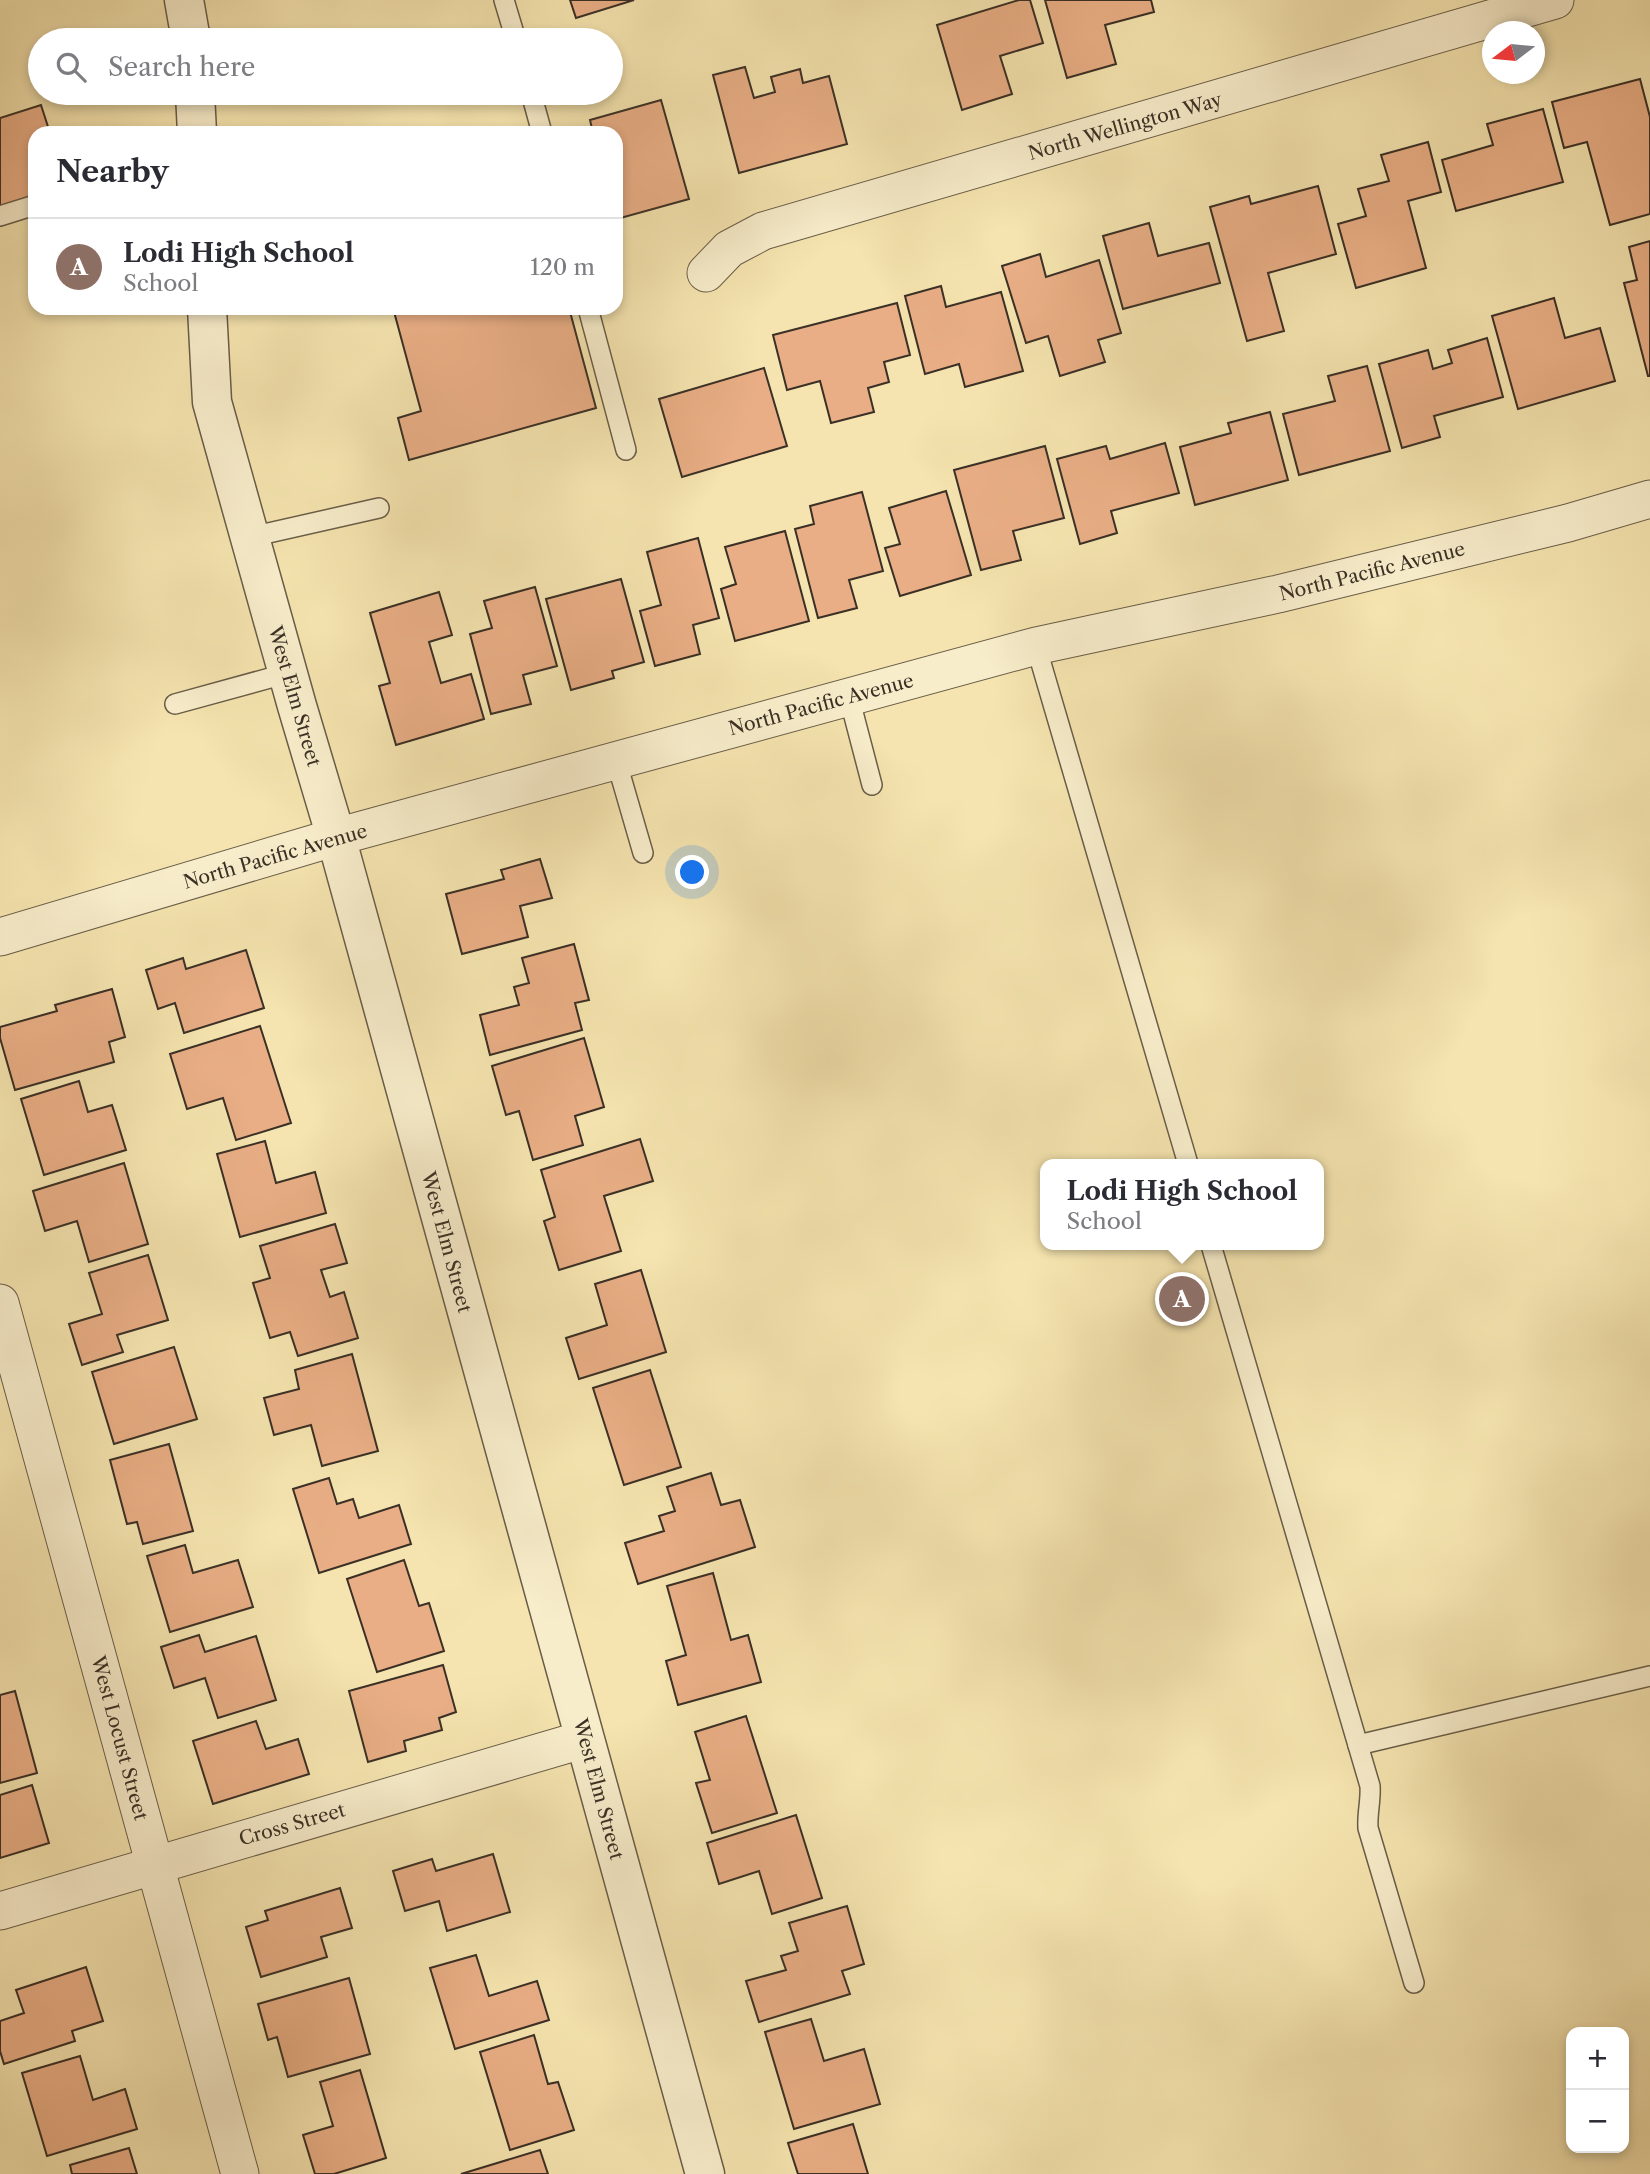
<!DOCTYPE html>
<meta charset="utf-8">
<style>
:root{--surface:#fff;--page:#f2f2f3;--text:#2b2b33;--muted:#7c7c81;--line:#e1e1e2;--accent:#7c3aed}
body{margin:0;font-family:"Libre Caslon Text",serif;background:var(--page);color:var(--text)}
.controls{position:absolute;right:21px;bottom:21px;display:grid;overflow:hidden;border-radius:14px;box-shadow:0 4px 10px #0003}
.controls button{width:63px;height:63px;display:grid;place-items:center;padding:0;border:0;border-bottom:2px solid var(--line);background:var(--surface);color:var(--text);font:35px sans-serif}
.compass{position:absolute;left:1482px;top:21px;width:63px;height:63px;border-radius:50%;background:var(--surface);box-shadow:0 4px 10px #0003;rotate:254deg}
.you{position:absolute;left:693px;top:873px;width:24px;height:24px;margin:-18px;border:5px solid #fff;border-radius:50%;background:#1a73e8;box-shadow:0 0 0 10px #1a73e833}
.badge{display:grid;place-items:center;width:46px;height:46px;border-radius:50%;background:var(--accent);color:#fff;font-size:23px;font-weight:700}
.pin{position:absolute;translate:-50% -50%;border:4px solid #fff;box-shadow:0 2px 7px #0006}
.popup{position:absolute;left:1040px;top:1159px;width:284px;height:91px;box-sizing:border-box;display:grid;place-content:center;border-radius:14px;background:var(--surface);filter:drop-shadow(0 2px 5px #0005);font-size:23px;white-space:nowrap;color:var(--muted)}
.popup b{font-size:26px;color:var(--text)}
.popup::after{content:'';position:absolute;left:50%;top:100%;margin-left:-14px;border:14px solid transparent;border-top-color:var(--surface)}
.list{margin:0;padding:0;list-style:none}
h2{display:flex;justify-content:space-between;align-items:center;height:91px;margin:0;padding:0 28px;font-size:30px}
h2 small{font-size:23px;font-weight:400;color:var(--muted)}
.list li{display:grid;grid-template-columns:46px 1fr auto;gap:21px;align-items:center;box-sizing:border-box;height:98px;padding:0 28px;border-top:2px solid var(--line)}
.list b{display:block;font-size:26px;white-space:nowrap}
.list p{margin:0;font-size:23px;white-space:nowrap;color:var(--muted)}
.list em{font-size:23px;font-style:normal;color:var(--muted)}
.icon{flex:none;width:38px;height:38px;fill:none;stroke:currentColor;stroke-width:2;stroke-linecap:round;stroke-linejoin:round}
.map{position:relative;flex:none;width:1650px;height:2174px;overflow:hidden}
.search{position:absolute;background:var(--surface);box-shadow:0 4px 10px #0003;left:28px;top:28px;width:595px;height:77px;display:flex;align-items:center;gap:18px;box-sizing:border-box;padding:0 24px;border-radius:38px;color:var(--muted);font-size:26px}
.panel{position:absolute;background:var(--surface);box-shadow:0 4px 10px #0003;left:28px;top:126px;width:595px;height:189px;border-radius:21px}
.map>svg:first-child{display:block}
</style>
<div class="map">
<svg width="1650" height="2174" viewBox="0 0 1650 2174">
<rect width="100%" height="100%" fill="#f5e4af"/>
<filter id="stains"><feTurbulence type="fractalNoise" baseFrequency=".00286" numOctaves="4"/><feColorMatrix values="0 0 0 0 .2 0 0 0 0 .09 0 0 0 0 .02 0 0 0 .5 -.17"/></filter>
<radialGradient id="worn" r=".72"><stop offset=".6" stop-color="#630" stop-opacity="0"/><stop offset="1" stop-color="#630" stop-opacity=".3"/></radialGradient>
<!-- building -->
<g fill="#e9ae85" stroke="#3a3026" stroke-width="2">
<polygon points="570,0 634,0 576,18"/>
<polygon points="1019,0 1030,0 1043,43 1000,56 1012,94 962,110 937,25"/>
<polygon points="1045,0 1151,0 1154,12 1105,25 1116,64 1067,78"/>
<polygon points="745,67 754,98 775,92 771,77 800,69 803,83 829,76 847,144 739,173 713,75"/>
<polygon points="1640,79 1650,117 1650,214 1610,225 1587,142 1564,148 1552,102"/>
<polygon points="661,100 689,199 617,219 616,133 593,133 590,120"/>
<polygon points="41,105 50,133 35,133 35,198 0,208 0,118"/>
<polygon points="1543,109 1563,182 1456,211 1442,160 1493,145 1487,124"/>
<polygon points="1428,142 1441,192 1408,201 1426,268 1356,288 1338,224 1366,216 1358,189 1389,181 1381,155"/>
<polygon points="1318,186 1336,254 1268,273 1284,331 1247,341 1210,207 1249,196 1251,204"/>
<polygon points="1149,223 1158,256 1209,243 1220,283 1123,309 1103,236"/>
<polygon points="1650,241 1650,376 1648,376 1624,283 1637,280 1629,247"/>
<polygon points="1040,254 1046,277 1099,260 1121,333 1098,340 1105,362 1060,376 1048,336 1026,343 1002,266"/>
<polygon points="941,286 946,307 1001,292 1023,371 965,387 959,364 925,374 905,296"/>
<polygon points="1554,298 1565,338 1600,328 1615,381 1518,409 1492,316"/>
<polygon points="897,303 910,355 884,362 889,382 868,388 874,412 831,423 820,381 787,390 773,335"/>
<polygon points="393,308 569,308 596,408 409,460 398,418 421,411"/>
<polygon points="1487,338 1503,397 1434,416 1440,437 1402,448 1379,364 1428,350 1433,369 1452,363 1448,350"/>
<polygon points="1367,366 1390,451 1299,475 1283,414 1335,401 1328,376"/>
<polygon points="764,368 787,446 682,477 659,399"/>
<polygon points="1270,412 1288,480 1195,505 1180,447 1231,433 1228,423"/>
<polygon points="1165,443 1179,493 1111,511 1117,533 1080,544 1057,459 1106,446 1110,459"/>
<polygon points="1045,446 1064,518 1013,531 1021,560 981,570 954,470"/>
<polygon points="946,491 971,575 900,596 885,548 900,544 889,508"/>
<polygon points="862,492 883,571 849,580 857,608 818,618 795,529 814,524 810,506"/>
<polygon points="785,531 809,621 735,641 721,589 736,584 725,547"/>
<polygon points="698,538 719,618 693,625 700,654 655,666 640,611 661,605 647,552"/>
<polygon points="621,579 644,662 612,671 614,678 571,690 546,599"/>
<polygon points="535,587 557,666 523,675 531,704 491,714 470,634 492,628 484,601"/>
<polygon points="439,592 452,635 429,642 441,683 471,674 484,719 396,745 379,686 390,683 370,613"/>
<polygon points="540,859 552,898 520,906 528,937 462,954 446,894 504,879 501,870"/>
<polygon points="574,944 589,1000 575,1003 582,1030 490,1055 480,1015 519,1005 514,987 529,983 522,958"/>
<polygon points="246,950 264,1008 184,1033 175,1003 158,1009 146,970 183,958 186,969"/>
<polygon points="112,989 125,1037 109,1042 114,1062 15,1090 0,1038 0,1027 57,1011 55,1005"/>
<polygon points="260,1026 291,1123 236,1140 223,1098 187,1109 170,1054"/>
<polygon points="584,1038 604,1107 575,1116 583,1145 533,1160 519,1111 506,1115 492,1066"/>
<polygon points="79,1081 88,1112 112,1105 126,1150 44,1175 21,1099"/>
<polygon points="640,1139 653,1181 604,1196 621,1251 559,1270 544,1221 555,1217 541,1170"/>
<polygon points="265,1141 276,1183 315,1172 326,1213 240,1237 217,1154"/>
<polygon points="124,1163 148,1244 89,1262 77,1221 45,1231 33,1191"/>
<polygon points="335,1224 347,1263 321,1270 330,1297 344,1292 358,1338 298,1356 290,1332 270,1338 253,1283 270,1278 260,1246"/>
<polygon points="148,1255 168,1320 117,1335 123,1352 82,1365 69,1324 102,1314 89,1273"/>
<polygon points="641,1270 666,1352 579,1379 566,1338 607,1325 595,1284"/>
<polygon points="174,1347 197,1419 114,1444 92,1372"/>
<polygon points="352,1354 378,1451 322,1466 311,1425 274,1435 264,1398 299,1389 295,1370"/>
<polygon points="650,1370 681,1467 624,1485 593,1388"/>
<polygon points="169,1444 193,1531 143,1544 137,1522 127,1524 110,1460"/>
<polygon points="711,1473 721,1505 740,1500 755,1547 638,1584 625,1543 664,1531 659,1516 675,1511 667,1487"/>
<polygon points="329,1478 337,1504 353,1499 359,1518 399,1505 411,1544 319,1573 293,1489"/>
<polygon points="185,1545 193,1573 238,1560 253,1607 170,1632 147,1556"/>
<polygon points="404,1560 419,1606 429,1603 444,1651 377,1672 347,1579"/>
<polygon points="713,1573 731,1640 748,1635 761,1682 678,1705 666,1661 686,1655 667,1586"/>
<polygon points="199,1635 205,1652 256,1636 276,1700 218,1718 205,1678 174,1688 161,1647"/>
<polygon points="443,1665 456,1712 439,1718 442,1730 404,1741 406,1751 368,1762 349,1691"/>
<polygon points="15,1691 37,1773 0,1783 0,1695"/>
<polygon points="746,1716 777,1813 712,1833 696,1783 710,1780 695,1732"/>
<polygon points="256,1721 266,1749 298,1739 309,1774 213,1804 193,1741"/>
<polygon points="32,1785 49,1843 0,1858 0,1795"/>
<polygon points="796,1815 822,1898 772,1914 759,1871 719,1884 707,1843"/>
<polygon points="493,1854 510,1912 447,1931 439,1901 405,1911 393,1871 432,1859 436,1871"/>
<polygon points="340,1888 352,1928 321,1937 327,1957 261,1977 246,1927 268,1920 265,1911"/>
<polygon points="847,1906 864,1964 842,1971 850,1994 759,2022 746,1981 786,1970 781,1956 798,1951 789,1923"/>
<polygon points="476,1955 489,1996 537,1981 549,2020 455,2049 430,1968"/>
<polygon points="86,1967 103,2021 72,2031 75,2041 4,2064 0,2051 0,2021 24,2013 16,1990"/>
<polygon points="349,1978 370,2054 288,2077 277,2037 268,2040 258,2004"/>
<polygon points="811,2019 824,2061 864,2049 880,2104 794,2129 765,2032"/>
<polygon points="534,2035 548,2084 558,2082 574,2130 510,2150 480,2052"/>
<polygon points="80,2056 93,2100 125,2089 137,2129 47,2156 22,2073"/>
<polygon points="360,2070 386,2158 334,2174 315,2174 303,2135 333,2126 320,2082"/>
<polygon points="853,2124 868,2174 798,2174 788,2143"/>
<polygon points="129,2148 137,2174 72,2174 70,2165"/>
<polygon points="540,2150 548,2174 461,2174"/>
</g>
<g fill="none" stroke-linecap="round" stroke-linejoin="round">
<defs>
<g id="service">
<polyline points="504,0 516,40"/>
<polyline points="531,93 542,133"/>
<polyline points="0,216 35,205"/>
<polyline points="588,308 626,450"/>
<polyline points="251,537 379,508"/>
<polyline points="1036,646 1188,1164"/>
<polyline points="849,697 872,785"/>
<polyline points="175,704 288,673"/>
<polyline points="616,760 643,853"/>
<path d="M1211,1245l159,541c1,15 -3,27 -2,42l46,155"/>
<polyline points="1358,1745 1650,1676"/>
</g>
<g id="minor">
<polyline points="706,273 729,249 763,231 1555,0"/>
<polyline points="0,937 336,837 1036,646 1278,594 1568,523 1650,499"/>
<polyline points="0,1303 240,2174"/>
<polyline points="0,1911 585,1739"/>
</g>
<g id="tertiary">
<polyline points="184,0 191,40"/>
<polyline points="195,93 197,133"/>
<polyline points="207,308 212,402 297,706 336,837 705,2174"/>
</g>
</defs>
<!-- service casing -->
<use href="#service" stroke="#695d48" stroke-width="22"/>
<!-- minor casing -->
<use href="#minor" stroke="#695d48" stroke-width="39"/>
<!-- tertiary casing -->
<use href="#tertiary" stroke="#695d48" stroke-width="41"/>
<!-- service -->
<use href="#service" stroke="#f8edcb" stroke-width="19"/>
<!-- minor -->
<use href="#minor" stroke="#f8edcb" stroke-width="37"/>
<!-- tertiary -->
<use href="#tertiary" stroke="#f8edcb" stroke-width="38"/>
</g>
<g text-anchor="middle" stroke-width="6" stroke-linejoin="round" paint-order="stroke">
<!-- street labels -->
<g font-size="19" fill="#3a3026" stroke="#f8edcb">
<text transform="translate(1125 126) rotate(-16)" y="7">North Wellington Way</text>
<text transform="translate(1372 571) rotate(-14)" y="7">North Pacific Avenue</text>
<text transform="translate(295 696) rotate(74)" y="7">West Elm Street</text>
<text transform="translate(821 704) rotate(-15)" y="7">North Pacific Avenue</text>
<text transform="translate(275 856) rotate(-16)" y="7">North Pacific Avenue</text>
<text transform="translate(447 1242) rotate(75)" y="7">West Elm Street</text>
<text transform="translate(120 1738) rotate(75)" y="7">West Locust Street</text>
<text transform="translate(599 1789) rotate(75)" y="7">West Elm Street</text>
<text transform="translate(292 1824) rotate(-16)" y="7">Cross Street</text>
</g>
</g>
<rect width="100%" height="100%" filter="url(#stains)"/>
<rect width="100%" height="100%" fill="url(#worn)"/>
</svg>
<div class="controls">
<button>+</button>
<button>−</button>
</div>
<svg class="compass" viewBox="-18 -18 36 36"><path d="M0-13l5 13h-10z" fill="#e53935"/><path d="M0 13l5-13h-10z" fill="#7c7c81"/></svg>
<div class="you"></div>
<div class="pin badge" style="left:1182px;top:1299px;background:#8d6e63">A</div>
<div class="popup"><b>Lodi High School</b>School</div>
<div class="search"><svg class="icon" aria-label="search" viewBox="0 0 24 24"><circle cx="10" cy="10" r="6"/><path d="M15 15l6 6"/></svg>Search here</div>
<section class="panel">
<h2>Nearby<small></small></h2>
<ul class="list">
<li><span class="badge" style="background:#8d6e63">A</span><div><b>Lodi High School</b><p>School</p></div><em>120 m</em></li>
</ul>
</section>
</div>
